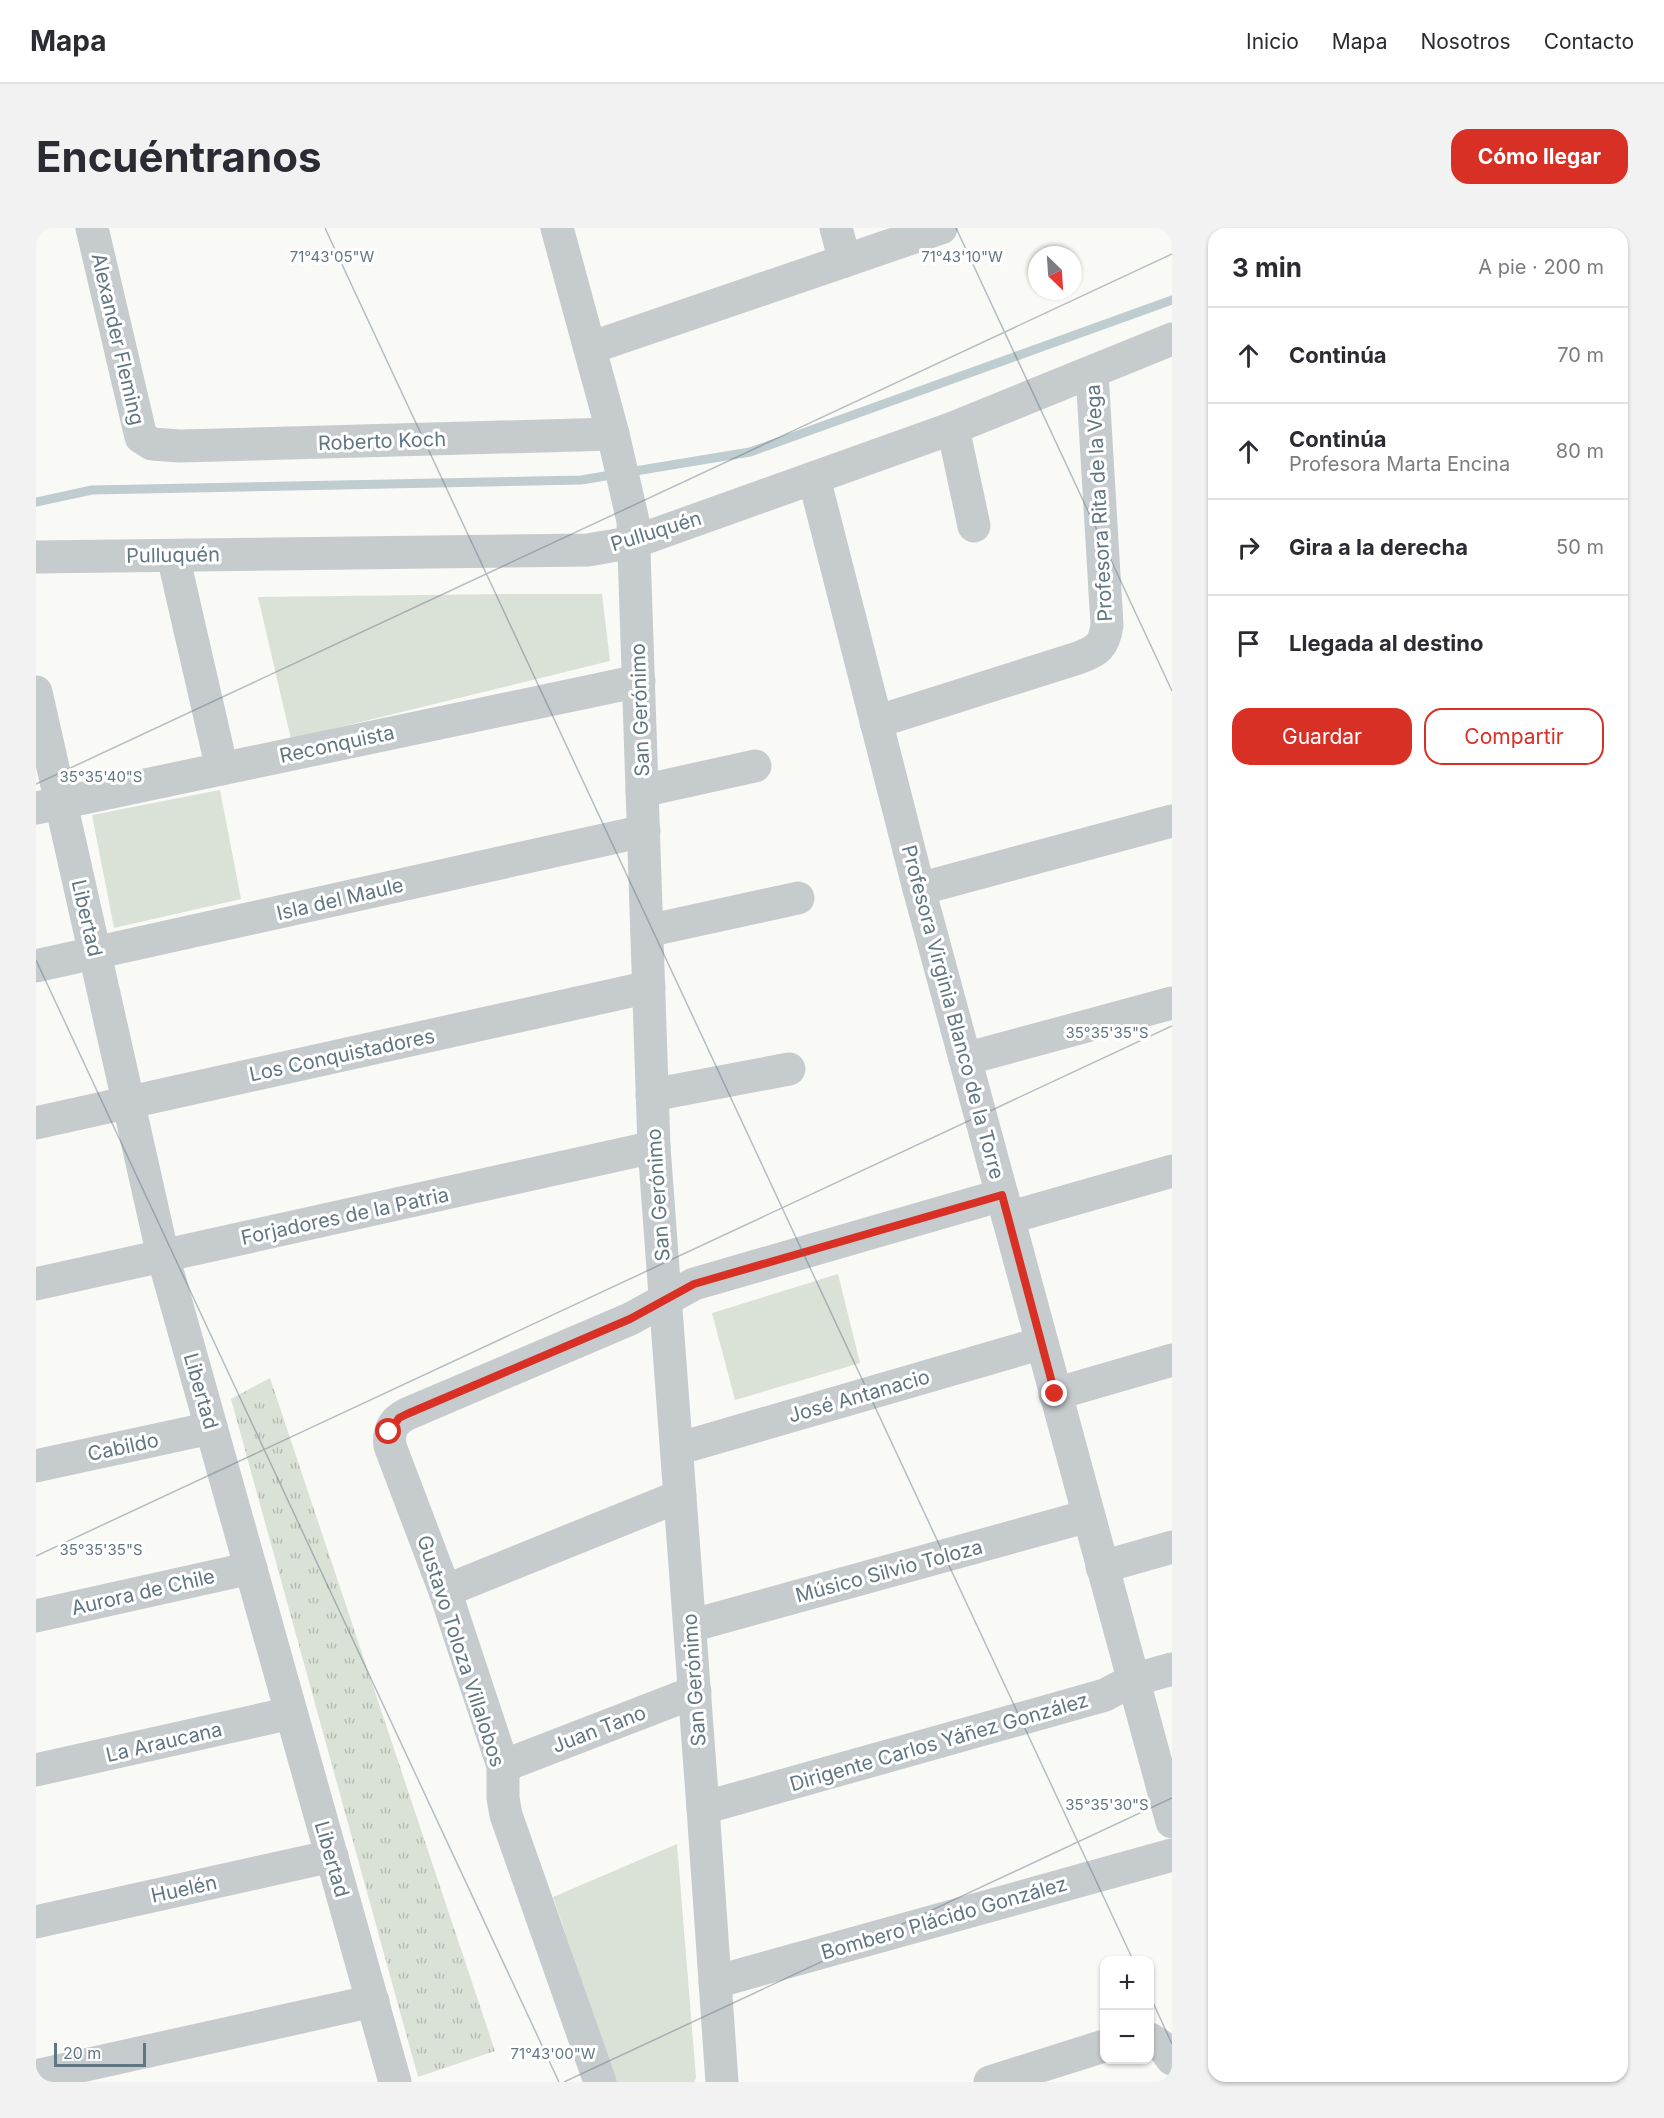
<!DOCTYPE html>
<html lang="es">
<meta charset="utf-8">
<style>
:root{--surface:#fff;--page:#f2f2f3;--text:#2b2b33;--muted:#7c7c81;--line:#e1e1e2;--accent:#d93025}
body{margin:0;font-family:Inter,sans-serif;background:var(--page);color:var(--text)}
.controls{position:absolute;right:18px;bottom:18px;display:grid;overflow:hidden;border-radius:12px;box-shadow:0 2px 4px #0004}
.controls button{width:54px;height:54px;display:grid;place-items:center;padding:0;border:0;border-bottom:2px solid var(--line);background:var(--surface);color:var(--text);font:30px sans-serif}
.compass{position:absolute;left:992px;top:18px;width:54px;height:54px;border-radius:50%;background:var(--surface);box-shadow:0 2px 4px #0004;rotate:155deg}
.scale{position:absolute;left:18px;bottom:15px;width:92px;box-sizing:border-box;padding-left:6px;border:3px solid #617683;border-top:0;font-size:16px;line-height:21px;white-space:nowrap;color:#617683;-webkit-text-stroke:4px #fff;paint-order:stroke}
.stop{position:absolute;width:18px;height:18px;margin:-14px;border:4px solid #d93025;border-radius:50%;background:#fff}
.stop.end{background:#d93025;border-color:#fff;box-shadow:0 2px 6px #0008}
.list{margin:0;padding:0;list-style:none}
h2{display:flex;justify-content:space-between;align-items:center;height:78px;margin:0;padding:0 24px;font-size:26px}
h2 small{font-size:20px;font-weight:400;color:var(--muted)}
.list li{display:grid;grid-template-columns:39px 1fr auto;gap:18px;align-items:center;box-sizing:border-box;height:96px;padding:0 24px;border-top:2px solid var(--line)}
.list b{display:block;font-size:22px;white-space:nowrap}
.list p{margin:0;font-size:20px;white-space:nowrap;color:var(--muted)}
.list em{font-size:20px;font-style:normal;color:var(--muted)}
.actions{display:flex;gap:12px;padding:18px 24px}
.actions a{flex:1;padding:14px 0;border:2px solid var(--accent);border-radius:18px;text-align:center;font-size:21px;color:var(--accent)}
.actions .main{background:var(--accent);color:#fff}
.icon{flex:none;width:33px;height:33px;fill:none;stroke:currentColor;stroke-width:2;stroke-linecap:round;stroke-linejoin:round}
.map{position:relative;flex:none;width:1136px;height:1854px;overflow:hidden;border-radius:18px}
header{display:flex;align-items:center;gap:36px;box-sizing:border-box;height:84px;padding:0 30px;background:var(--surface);border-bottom:2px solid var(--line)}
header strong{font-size:28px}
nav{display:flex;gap:33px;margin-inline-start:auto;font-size:21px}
.intro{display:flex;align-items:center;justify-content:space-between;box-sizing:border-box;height:144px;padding:0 36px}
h1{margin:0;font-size:42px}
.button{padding:15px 27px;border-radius:18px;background:var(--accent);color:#fff;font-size:21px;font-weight:700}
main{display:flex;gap:36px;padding:0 36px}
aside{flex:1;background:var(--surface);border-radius:18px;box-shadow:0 2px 4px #0004}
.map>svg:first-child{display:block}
</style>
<header>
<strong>Mapa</strong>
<nav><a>Inicio</a><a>Mapa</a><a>Nosotros</a><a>Contacto</a></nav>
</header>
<div class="intro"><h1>Encuéntranos</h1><a class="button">Cómo llegar</a></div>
<main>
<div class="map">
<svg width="1136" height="1854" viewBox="0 0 1136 1854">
<defs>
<pattern id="grass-tufts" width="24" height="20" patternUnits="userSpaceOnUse" patternTransform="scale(1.5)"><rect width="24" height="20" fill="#dae1d6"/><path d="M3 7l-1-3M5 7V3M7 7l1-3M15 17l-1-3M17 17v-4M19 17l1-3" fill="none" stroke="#b4bbb3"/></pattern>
</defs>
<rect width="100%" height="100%" fill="#f9f9f6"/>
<!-- grass -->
<polygon fill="url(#grass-tufts)" points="234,1150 459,1823 382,1849 195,1171"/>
<!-- park -->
<g fill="#dae1d6">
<polygon points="470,366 566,366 574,433 255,511 222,369"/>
<polygon points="184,562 205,671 78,700 56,587"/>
<polygon points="802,1046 824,1135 699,1172 676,1085"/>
<polygon points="641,1616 660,1850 658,1854 580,1854 517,1669"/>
</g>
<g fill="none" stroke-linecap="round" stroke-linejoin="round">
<!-- stream -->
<polyline stroke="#bfccd0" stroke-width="9" points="0,274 56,262 545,252 714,224 1136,72"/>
<!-- street -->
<g stroke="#c6cbce" stroke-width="33">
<polyline points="56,0 105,209 116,216 144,218 577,206"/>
<polyline points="521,0 577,206 597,293 618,919 667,1580 686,1854"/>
<polyline points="800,0 809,33"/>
<polyline points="554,120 905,0"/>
<polyline points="917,200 938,298"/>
<polyline points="778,250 883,661 1136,1594"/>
<polyline points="137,328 186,541"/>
<polyline points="0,329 552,322 598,314 917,200 1136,111"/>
<polyline points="0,464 127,1028 359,1854"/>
<path d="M840,494l202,-64c19,-7 26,-11 29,-33l-15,-252"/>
<polyline points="606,563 719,538"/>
<polyline points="0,580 603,453"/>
<polyline points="883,661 1136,593"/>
<polyline points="611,703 762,670"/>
<polyline points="0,738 608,603"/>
<polyline points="929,831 1136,775"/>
<polyline points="616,867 753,841"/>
<polyline points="0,895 613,759"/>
<polyline points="972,990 1136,943"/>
<polyline points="0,1056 618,919"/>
<polyline points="1019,1166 1136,1132"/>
<polyline points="641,1221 1006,1115"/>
<polyline points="0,1238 175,1200"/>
<polyline points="1066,1339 1136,1319"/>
<polyline points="409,1363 644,1268"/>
<polyline points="0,1388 215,1340"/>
<polyline points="654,1398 1052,1288"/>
<polyline points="467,1538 659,1464"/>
<polyline points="0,1542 255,1485"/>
<polyline points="667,1580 1069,1467 1097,1452 1136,1441"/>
<polyline points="0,1694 296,1628"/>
<polyline points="679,1754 1136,1627"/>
<polyline points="1114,1811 1128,1820 1136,1831"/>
<polyline points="0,1848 337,1773"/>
<path d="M564,1854l-94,-267 -3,-17v-32l-58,-175 -55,-145c-2,-16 3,-25 17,-32l223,-95 64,-35 308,-89"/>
<polyline points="954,1854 1068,1818"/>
</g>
</g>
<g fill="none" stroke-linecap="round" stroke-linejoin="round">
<!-- route -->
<polyline stroke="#d93025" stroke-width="8" points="353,1204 363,1190 371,1186 594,1091 658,1056 966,967 1019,1166"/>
</g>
<!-- ticks -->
<path fill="none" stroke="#617683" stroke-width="1.5" stroke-opacity="0.45" d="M289,0l808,1732M920,0l216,463M0,556l1136,-530M0,732l523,1122M0,1328l1136,-530M1114,1768l22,48M528,1854l608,-284"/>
<g text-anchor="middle" stroke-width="6" stroke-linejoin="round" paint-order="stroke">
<!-- street labels -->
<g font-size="20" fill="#617683" stroke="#fff">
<text transform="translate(82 111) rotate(77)" y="7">Alexander Fleming</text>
<text transform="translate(346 213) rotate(-2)" y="7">Roberto Koch</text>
<text transform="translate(1063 275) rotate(-93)" y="7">Profesora Rita de la Vega</text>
<text transform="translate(620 303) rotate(-17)" y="7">Pulluquén</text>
<text transform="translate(137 327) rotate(-1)" y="7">Pulluquén</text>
<text transform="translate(604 482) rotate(-92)" y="7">San Gerónimo</text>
<text transform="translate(301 516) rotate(-12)" y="7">Reconquista</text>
<text transform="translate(304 671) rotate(-13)" y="7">Isla del Maule</text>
<text transform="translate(51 690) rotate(77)" y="7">Libertad</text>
<text transform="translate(917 784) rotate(75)" y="7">Profesora Virginia Blanco de la Torre</text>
<text transform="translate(306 827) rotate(-12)" y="7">Los Conquistadores</text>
<text transform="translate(622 967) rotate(-94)" y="7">San Gerónimo</text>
<text transform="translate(309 988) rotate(-12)" y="7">Forjadores de la Patria</text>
<text transform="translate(165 1163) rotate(74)" y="7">Libertad</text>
<text transform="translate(823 1168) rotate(-16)" y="7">José Antanacio</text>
<text transform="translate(87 1219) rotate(-12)" y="7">Cabildo</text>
<text transform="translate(853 1343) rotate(-15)" y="7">Músico Silvio Toloza</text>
<text transform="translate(107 1364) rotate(-13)" y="7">Aurora de Chile</text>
<text transform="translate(425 1423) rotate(72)" y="7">Gustavo Toloza Villalobos</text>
<text transform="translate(658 1452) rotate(-94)" y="7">San Gerónimo</text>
<text transform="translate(563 1501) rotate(-21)" y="7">Juan Tano</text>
<text transform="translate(128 1514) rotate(-13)" y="7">La Araucana</text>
<text transform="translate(903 1514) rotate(-16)" y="7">Dirigente Carlos Yáñez González</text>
<text transform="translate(296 1631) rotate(74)" y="7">Libertad</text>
<text transform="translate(148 1661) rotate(-12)" y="7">Huelén</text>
<text transform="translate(908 1690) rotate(-16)" y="7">Bombero Plácido González</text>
</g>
</g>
<g font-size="15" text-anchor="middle" fill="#617683" stroke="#fff" stroke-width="6" stroke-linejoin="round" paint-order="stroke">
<text x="296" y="34">71°43'05"W</text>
<text x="926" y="34">71°43'10"W</text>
<text x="65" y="554">35°35'40"S</text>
<text x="1071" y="810">35°35'35"S</text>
<text x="65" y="1327">35°35'35"S</text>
<text x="1071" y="1582">35°35'30"S</text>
<text x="517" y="1831">71°43'00"W</text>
</g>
</svg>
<div class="controls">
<button>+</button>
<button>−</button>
</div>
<svg class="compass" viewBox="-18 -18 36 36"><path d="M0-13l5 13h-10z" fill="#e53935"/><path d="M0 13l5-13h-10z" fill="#7c7c81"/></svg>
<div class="scale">20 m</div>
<div class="stop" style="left:353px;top:1204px"></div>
<div class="stop end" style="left:1019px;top:1166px"></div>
</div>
<aside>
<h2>3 min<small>A pie · 200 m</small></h2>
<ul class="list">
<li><svg class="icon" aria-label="ahead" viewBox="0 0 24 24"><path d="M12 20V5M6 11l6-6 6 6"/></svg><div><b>Continúa</b></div><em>70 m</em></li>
<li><svg class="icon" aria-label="ahead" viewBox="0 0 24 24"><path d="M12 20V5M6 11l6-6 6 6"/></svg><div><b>Continúa</b><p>Profesora Marta Encina</p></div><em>80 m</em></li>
<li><svg class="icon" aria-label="right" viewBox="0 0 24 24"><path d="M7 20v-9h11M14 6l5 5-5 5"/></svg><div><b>Gira a la derecha</b></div><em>50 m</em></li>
<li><svg class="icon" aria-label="arrive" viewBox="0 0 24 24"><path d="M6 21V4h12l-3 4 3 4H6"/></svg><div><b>Llegada al destino</b></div></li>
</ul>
<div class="actions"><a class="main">Guardar</a><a>Compartir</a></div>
</aside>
</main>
